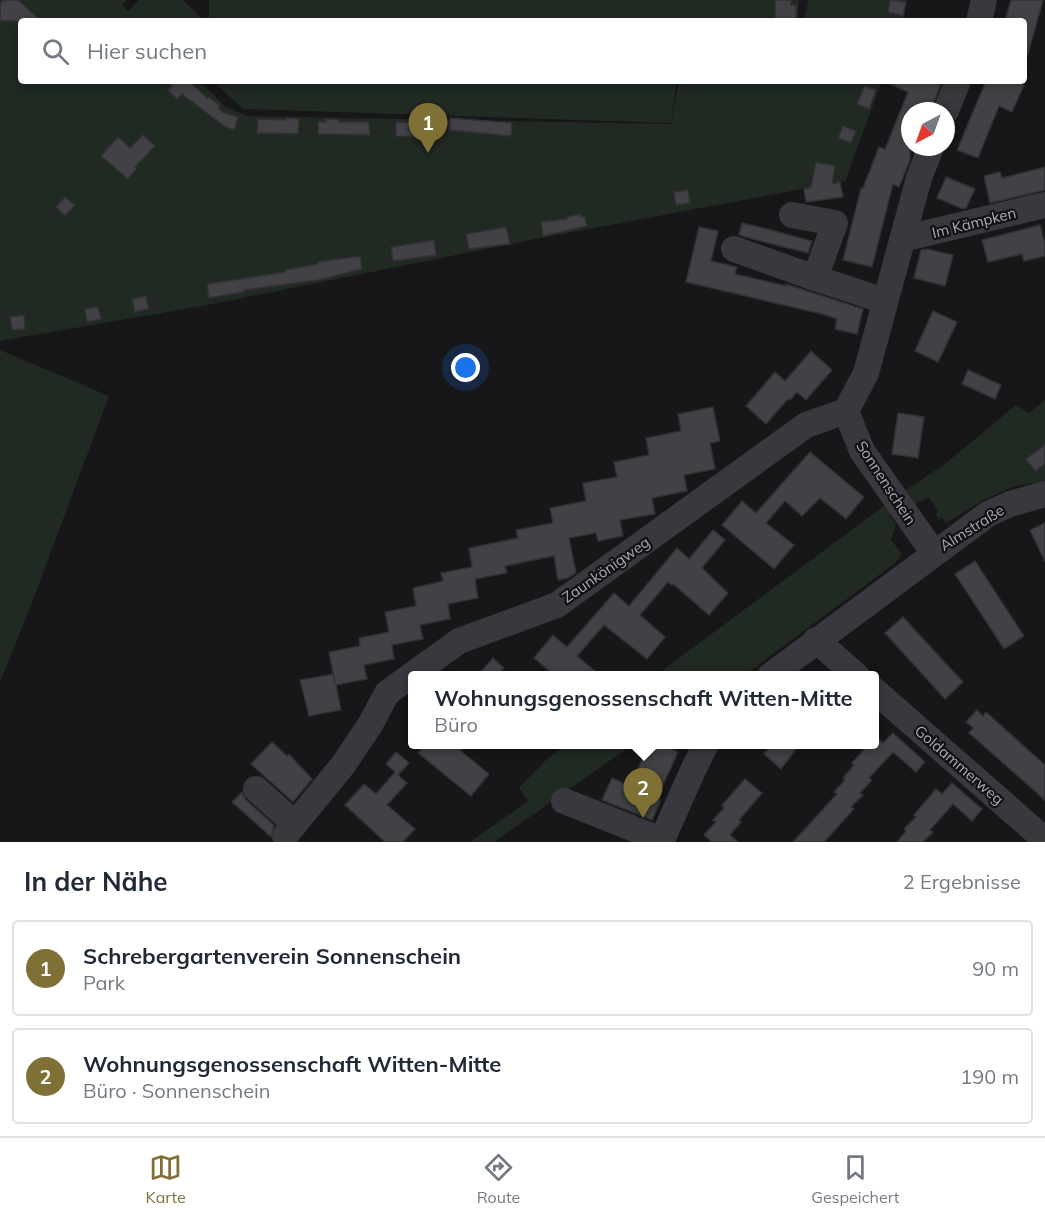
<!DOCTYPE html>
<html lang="de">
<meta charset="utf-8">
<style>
:root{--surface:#fff;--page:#f2f2f3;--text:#1f2937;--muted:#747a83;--line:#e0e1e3;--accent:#7f7136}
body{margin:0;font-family:Mulish,sans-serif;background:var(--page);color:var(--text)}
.compass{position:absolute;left:901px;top:102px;width:54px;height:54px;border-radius:50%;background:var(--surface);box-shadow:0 3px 9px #0003;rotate:221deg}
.you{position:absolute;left:466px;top:368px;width:21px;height:21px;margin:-15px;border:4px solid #fff;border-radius:50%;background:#1a73e8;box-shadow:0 0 0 9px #1a73e833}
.badge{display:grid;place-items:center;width:39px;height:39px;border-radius:50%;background:var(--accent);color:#fff;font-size:20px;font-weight:700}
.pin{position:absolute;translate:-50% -50px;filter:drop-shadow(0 2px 3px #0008)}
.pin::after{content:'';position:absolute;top:32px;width:21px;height:18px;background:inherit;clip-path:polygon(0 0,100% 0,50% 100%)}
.popup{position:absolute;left:408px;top:671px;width:471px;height:78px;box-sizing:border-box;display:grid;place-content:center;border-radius:6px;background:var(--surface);filter:drop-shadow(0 2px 4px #0005);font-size:20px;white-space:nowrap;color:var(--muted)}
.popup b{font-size:22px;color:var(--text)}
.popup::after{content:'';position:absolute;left:50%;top:100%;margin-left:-12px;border:12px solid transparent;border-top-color:var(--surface)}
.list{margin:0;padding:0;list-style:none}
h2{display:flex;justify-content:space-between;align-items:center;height:78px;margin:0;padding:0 24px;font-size:26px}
h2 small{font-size:20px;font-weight:400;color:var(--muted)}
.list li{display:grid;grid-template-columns:39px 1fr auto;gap:18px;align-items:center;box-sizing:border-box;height:96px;margin:0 12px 12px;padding:0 12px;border:2px solid var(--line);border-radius:6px}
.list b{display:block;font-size:22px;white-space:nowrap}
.list p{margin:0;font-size:20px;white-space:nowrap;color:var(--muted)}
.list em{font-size:20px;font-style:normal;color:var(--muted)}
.icon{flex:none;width:33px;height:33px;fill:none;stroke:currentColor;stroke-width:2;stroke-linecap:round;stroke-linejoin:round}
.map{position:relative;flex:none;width:1045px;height:842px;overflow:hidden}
.search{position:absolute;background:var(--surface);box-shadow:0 3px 9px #0003;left:18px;right:18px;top:18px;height:66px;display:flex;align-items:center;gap:15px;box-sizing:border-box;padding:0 21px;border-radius:6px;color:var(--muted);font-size:22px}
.sheet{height:294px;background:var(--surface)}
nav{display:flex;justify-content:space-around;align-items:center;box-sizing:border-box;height:84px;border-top:2px solid var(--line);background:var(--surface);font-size:16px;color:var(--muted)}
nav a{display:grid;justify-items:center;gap:3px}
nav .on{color:var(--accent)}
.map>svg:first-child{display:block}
</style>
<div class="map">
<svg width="1045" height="842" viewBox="0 0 1045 842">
<rect width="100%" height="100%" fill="#171719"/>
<!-- green -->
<g fill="#212923">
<polygon points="0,0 127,0 122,5 128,11 139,0 183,0 203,19 201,21 21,21 21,81 199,81 225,106 247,116 671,124 679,81 882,81 845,181 535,239 213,304 0,341"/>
<polygon points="209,0 799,0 798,21 209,21"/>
<polygon points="809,0 907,0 903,21 803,21"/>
<polygon points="213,81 677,81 671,123 243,109"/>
<polygon points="0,350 109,396 30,608 0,682"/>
<polygon points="1045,400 1045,481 1015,486 982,501 946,523 943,518 939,520 935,514 938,512 929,497 914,505 906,490 945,464 1016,405 1029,413"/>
<polygon points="885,505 891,513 889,515 896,524 891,540 902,554 894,564 745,675 655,676"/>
<polygon points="566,745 632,745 494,842 470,842 528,801 519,788 545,761"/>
</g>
<!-- building -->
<g fill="#414146" stroke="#313135" stroke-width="1.5">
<polygon points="4,0 18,0 41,21 0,21 0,4"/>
<polygon points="775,0 791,0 791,5 796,5 796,21 775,21"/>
<polygon points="890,0 906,2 903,16 888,12"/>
<polygon points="1011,0 1043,0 1028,54 1024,53 1024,21 1005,21"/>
<polygon points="165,81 195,81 192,84 207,98 208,97 220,106 218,108 222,112 238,117 234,130 224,126 182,94 177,99 168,90 172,86"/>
<polygon points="884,81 942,81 931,111 910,111 910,160 899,187 893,184 872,267 843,260 861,188 863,188 879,147 885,149 908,92"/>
<polygon points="986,81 1015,81 1024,85 1012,112 999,106 978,158 957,150"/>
<polygon points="864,86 876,90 869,109 857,104"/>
<polygon points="286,118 299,119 298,134 257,133 258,119 286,120"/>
<polygon points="450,118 512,123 511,136 449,130"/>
<polygon points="326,119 339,120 339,122 369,122 370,135 318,134 318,122 326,122"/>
<polygon points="396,122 438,123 437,138 396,136"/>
<polygon points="843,126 856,131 851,143 838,138"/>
<polygon points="143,135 155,146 135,167 137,168 128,179 101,156 118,137 130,148"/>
<polygon points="816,162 835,166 832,184 840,182 843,197 806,202 804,189 811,187"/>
<polygon points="1045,167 1045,190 990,203 984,176 1000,172 1002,178"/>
<polygon points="946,177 975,189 966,208 963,209 937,198"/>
<polygon points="688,190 690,203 676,205 674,192"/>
<polygon points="65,197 75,205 65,216 56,207"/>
<polygon points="580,214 581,217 585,217 587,226 543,236 541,222 567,219 567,217"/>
<polygon points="742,223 767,229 812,241 808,253 760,241 739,235"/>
<polygon points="1040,225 1045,244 1045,256 1024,261 1022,254 988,262 982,240"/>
<polygon points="506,227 510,244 469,249 466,234"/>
<polygon points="699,227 718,231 711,261 737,267 735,274 786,286 786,284 863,309 857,334 835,329 837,319 826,315 686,282"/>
<polygon points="434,240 436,255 393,261 391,247"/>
<polygon points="927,249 953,255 945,286 914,278 921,250"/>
<polygon points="360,256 362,269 319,280 244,290 244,292 209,298 207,284 285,272 285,270 318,264 318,262"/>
<polygon points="146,296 149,309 135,312 132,299"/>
<polygon points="98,307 101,319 87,322 85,309"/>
<polygon points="933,311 957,322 938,362 915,351"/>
<polygon points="24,315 25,329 12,330 10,317"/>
<polygon points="811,351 832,370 806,400 797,392 790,400 788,399 766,424 746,406 775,372 785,381"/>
<polygon points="968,370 1001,385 995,399 962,384"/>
<polygon points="713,407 720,441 710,443 715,469 684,475 687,491 652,498 655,514 620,520 623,536 598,541 596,533 569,538 576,573 568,578 558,580 554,556 505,566 507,573 475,579 478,598 448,604 450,619 420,625 423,639 392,645 394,659 364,665 367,679 336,685 341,710 309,716 300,680 333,674 335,683 329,652 360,646 359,638 389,632 385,612 416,606 413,588 443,581 441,573 472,567 469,548 518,538 516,530 553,523 550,508 586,501 583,483 617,477 614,462 649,455 646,438 681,431 678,414"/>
<polygon points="898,413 924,417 918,458 892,454"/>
<polygon points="1045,445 1045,464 1035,471 1026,459"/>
<polygon points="810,452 864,497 846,519 820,498 802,516 785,501 766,523 794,545 774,569 722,525 742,501 756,513"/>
<polygon points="1045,523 1045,562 1030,530"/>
<polygon points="713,530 725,540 702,568 728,593 709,615 673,584 672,585 668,582 640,615 665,637 647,659 604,625 577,656 600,675 554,675 534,658 553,635 567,647 614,593 629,606 677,548 689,559"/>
<polygon points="975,561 1024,636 1004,649 955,574"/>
<polygon points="903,617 963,682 945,699 885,633"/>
<polygon points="493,658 504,668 498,675 478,675"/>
<polygon points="977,710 983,716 986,712 1045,765 1045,800 969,733 973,728 966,722"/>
<polygon points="893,733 925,762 916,772 893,752 869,778 872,780 860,793 863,795 851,807 854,809 824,842 793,842 837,794 834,792 845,780 843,778 854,765 852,763 869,744 874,744 876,737 883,743"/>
<polygon points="272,742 287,756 289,754 312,779 293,802 251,764"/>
<polygon points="425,744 466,744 461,751 489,774 471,796 418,753"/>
<polygon points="649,744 661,744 678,752 657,798 661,800 652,820 602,800 612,778 630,786"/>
<polygon points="773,744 800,744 781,769 764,754"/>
<polygon points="396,752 409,763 398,775 407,783 387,805 415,829 403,842 385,842 345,805 364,784 376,794 395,772 386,764"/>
<polygon points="745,779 762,793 739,820 741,822 730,835 738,842 712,842 704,835 716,822 713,820 724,808 722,805"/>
<polygon points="952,783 982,809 972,821 953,804 930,830 933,832 923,842 897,842 906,831 904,829 916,817 914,815 936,789 942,794"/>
<polygon points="242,792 246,800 274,825 271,837 232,802"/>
</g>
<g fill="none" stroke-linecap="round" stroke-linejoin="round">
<!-- minor -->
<g stroke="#38383e" stroke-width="26">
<polyline points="979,21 984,0"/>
<polyline points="946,111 958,81"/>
<polyline points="931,147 919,178 866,373 846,411 862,451 933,552"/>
<polyline points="792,215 835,223 815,278 885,301"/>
<polyline points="902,239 1045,205"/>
<polyline points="734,249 815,278"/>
<polyline points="816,640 857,676"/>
<polyline points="770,676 988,514 1010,504 1045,494"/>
<polyline points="874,690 1045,840"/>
<polyline points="256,789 295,824"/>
<polyline points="564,801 662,840"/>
<polyline points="285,836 343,765 370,725 387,693 459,641 557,605 806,425 846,411"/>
<polyline points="661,842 694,768 706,744"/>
</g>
</g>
<g text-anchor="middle" stroke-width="4.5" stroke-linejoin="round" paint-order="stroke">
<!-- street labels -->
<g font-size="15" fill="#a9acb9" stroke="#121214">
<text transform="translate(974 223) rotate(-14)" y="5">Im Kämpken</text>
<text transform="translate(886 483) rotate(57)" y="5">Sonnenschein</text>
<text transform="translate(972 528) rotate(-32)" y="5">Almstraße</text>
<text transform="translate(606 570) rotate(-35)" y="5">Zaunkönigweg</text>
<text transform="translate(959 765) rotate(41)" y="5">Goldammerweg</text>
</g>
</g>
</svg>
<svg class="compass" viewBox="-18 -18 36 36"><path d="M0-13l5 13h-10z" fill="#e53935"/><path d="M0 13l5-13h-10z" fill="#747a83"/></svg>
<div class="you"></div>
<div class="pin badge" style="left:428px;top:153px">1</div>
<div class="pin badge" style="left:643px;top:818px">2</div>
<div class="popup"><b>Wohnungsgenossenschaft Witten-Mitte</b>Büro</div>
<div class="search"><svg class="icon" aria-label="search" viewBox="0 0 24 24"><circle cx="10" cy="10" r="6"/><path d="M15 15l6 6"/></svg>Hier suchen</div>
</div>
<section class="sheet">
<h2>In der Nähe<small>2 Ergebnisse</small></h2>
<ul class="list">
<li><span class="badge">1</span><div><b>Schrebergartenverein Sonnenschein</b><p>Park</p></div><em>90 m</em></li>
<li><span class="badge">2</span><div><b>Wohnungsgenossenschaft Witten-Mitte</b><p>Büro · Sonnenschein</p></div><em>190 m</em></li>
</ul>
</section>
<nav>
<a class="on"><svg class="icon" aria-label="map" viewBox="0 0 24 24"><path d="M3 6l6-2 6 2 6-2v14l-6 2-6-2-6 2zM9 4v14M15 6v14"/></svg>Karte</a>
<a><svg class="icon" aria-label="directions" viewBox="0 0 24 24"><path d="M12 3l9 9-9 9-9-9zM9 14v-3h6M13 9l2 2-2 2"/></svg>Route</a>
<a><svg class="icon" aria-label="saved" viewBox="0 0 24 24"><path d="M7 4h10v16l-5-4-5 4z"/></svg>Gespeichert</a>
</nav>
